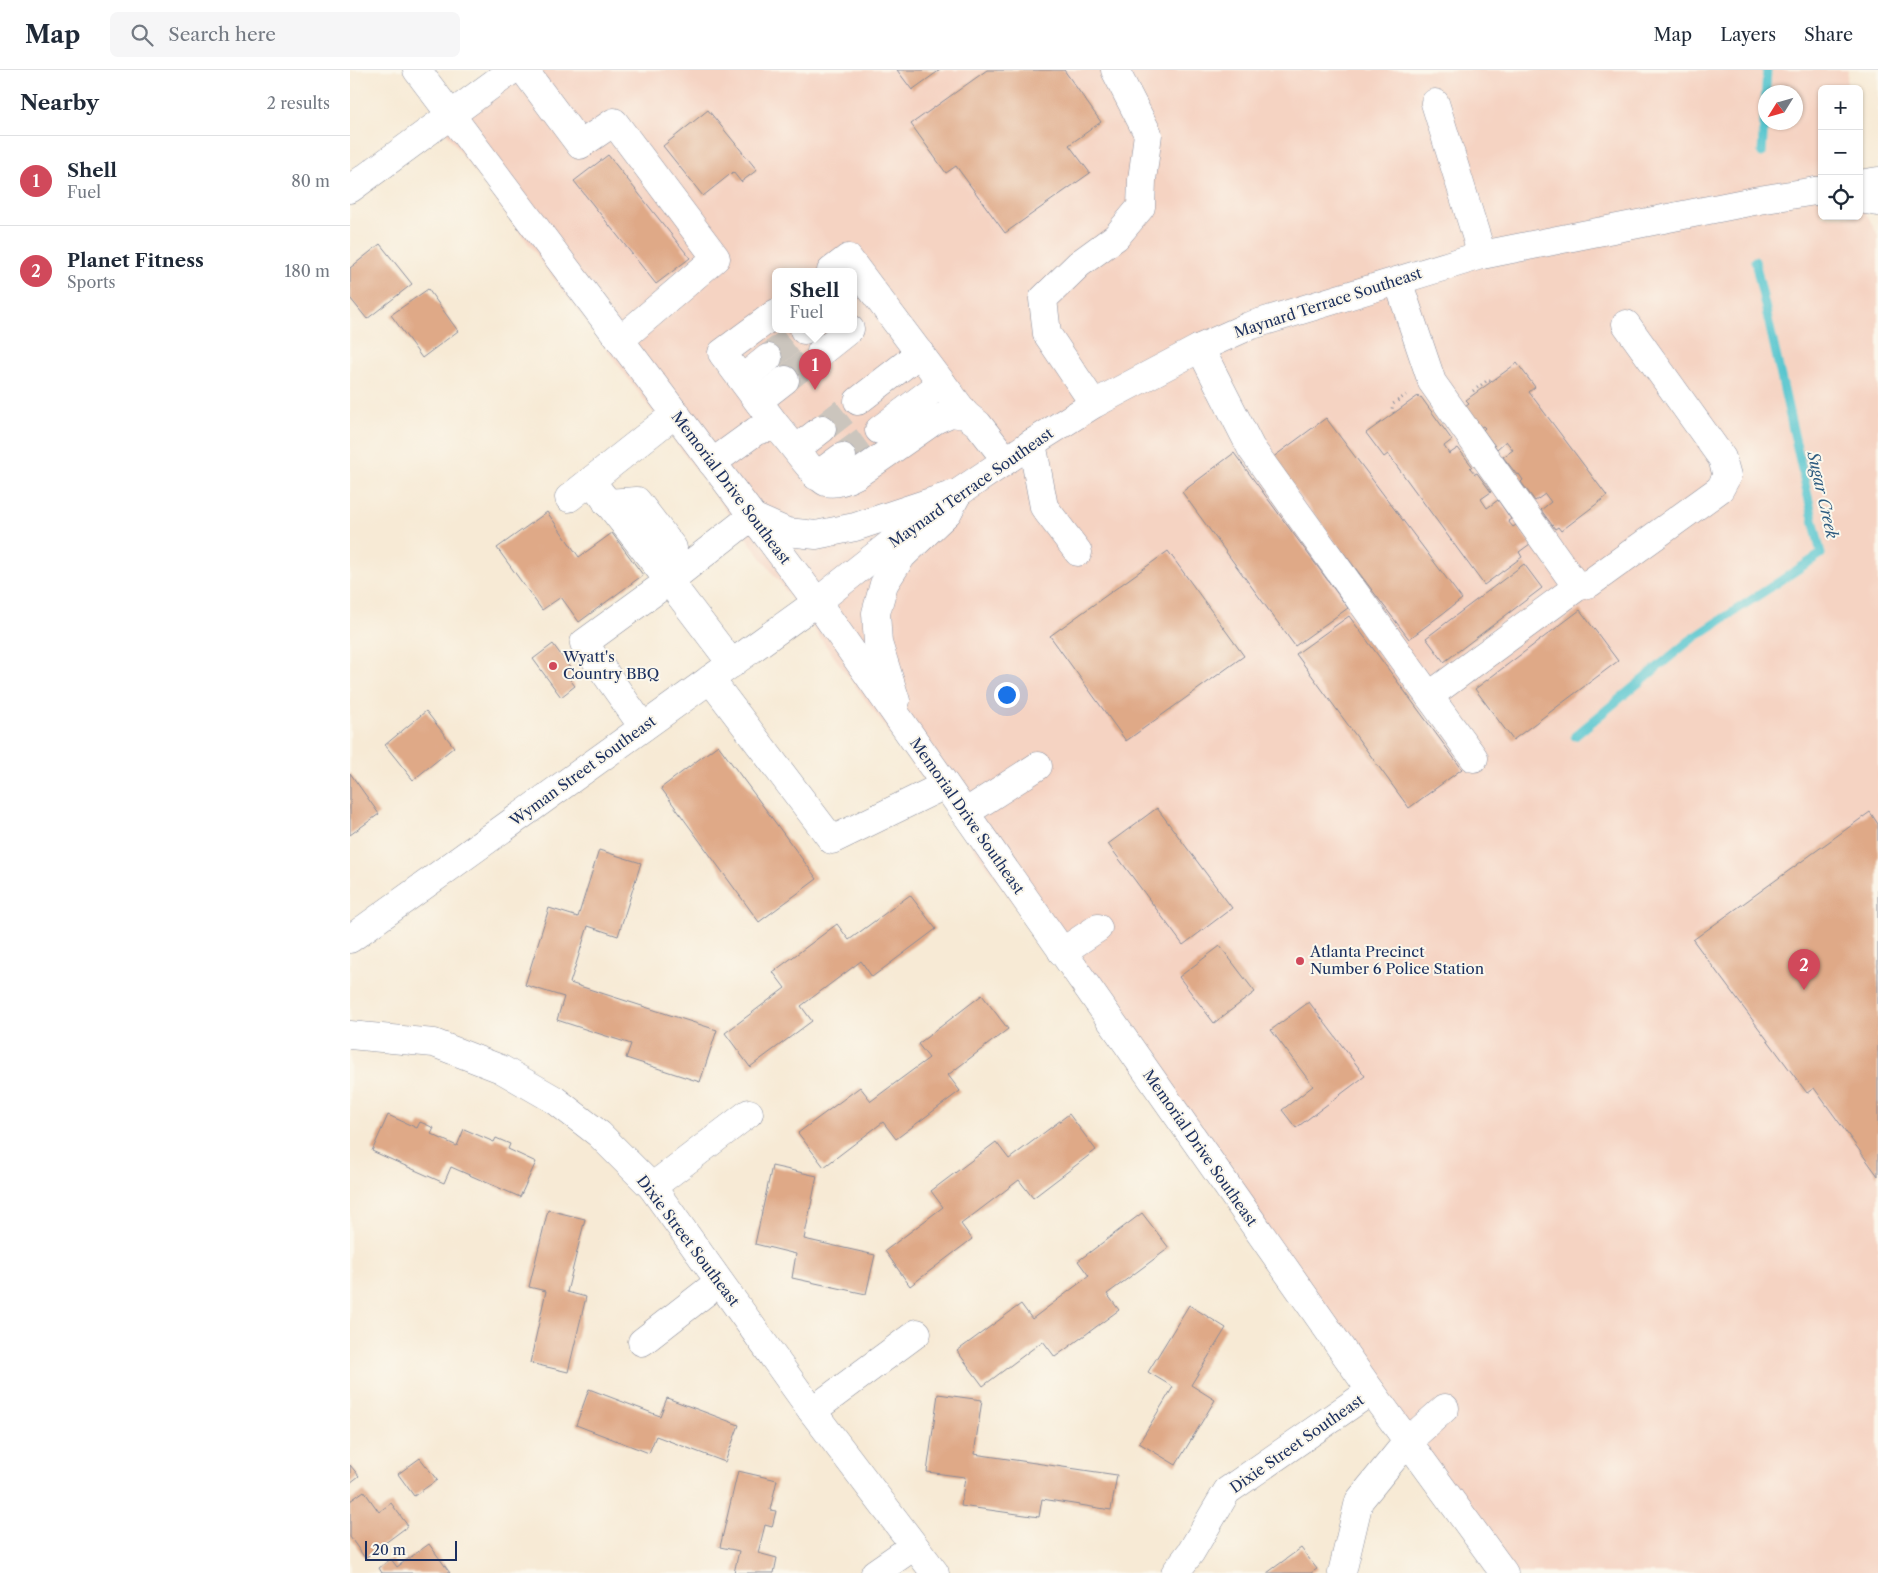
<!DOCTYPE html>
<meta charset="utf-8">
<style>
:root{--surface:#fff;--page:#f6f6f7;--text:#1f2937;--muted:#747a83;--line:#e0e1e3;--accent:#d1495b}
body{margin:0;font-family:"Libre Caslon Text",serif;background:var(--page);color:var(--text)}
.controls{position:absolute;right:15px;top:15px;display:grid;overflow:hidden;border-radius:8px;box-shadow:0 1px 4px #0004}
.controls button{width:45px;height:45px;display:grid;place-items:center;padding:0;border:0;border-bottom:1px solid var(--line);background:var(--surface);color:var(--text);font:25px sans-serif}
.compass{position:absolute;left:1408px;top:15px;width:45px;height:45px;border-radius:50%;background:var(--surface);box-shadow:0 1px 4px #0004;rotate:233deg}
.scale{position:absolute;left:15px;bottom:12px;width:92px;box-sizing:border-box;padding-left:5px;border:2px solid #1b2f5e;border-top:0;font-size:14px;line-height:18px;white-space:nowrap;color:#1b2f5e;-webkit-text-stroke:4px #fbf7ec;paint-order:stroke}
.you{position:absolute;left:656px;top:624px;width:18px;height:18px;margin:-12px;border:4px solid #fff;border-radius:50%;background:#1a73e8;box-shadow:0 0 0 8px #1a73e833}
.badge{display:grid;place-items:center;width:32px;height:32px;border-radius:50%;background:var(--accent);color:#fff;font-size:16px;font-weight:700}
.pin{position:absolute;translate:-50% -41px;filter:drop-shadow(0 1px 2px #0008)}
.pin::after{content:'';position:absolute;top:26px;width:18px;height:15px;background:inherit;clip-path:polygon(0 0,100% 0,50% 100%)}
.popup{position:absolute;left:422px;top:198px;width:85px;height:65px;box-sizing:border-box;display:grid;place-content:center;border-radius:8px;background:var(--surface);filter:drop-shadow(0 1px 4px #0005);font-size:16px;white-space:nowrap;color:var(--muted)}
.popup b{font-size:19px;color:var(--text)}
.popup::after{content:'';position:absolute;left:50%;top:100%;margin-left:-10px;border:10px solid transparent;border-top-color:var(--surface)}
.list{margin:0;padding:0;list-style:none}
h2{display:flex;justify-content:space-between;align-items:center;height:65px;margin:0;padding:0 20px;font-size:21px}
h2 small{font-size:16px;font-weight:400;color:var(--muted)}
.list li{display:grid;grid-template-columns:32px 1fr auto;gap:15px;align-items:center;box-sizing:border-box;height:90px;padding:0 20px;border-top:1px solid var(--line)}
.list b{display:block;font-size:19px;white-space:nowrap}
.list p{margin:0;font-size:16px;white-space:nowrap;color:var(--muted)}
.list em{font-size:16px;font-style:normal;color:var(--muted)}
.icon{flex:none;width:28px;height:28px;fill:none;stroke:currentColor;stroke-width:2;stroke-linecap:round;stroke-linejoin:round}
.map{position:relative;flex:none;width:1528px;height:1503px;overflow:hidden}
header{display:flex;align-items:center;gap:30px;box-sizing:border-box;height:70px;padding:0 25px;background:var(--surface);border-bottom:1px solid var(--line)}
header strong{font-size:24px}
nav{display:flex;gap:28px;margin-inline-start:auto;font-size:18px}
.search{width:350px;height:45px;background:var(--page);display:flex;align-items:center;gap:12px;box-sizing:border-box;padding:0 18px;border-radius:8px;color:var(--muted);font-size:19px}
main{display:flex}
aside{flex:1;background:var(--surface)}
.map>svg:first-child{display:block}
</style>
<header>
<strong>Map</strong>
<div class="search"><svg class="icon" aria-label="search" viewBox="0 0 24 24"><circle cx="10" cy="10" r="6"/><path d="M15 15l6 6"/></svg>Search here</div>
<nav><a>Map</a><a>Layers</a><a>Share</a></nav>
</header>
<main>
<aside>
<h2>Nearby<small>2 results</small></h2>
<ul class="list">
<li><span class="badge">1</span><div><b>Shell</b><p>Fuel</p></div><em>80 m</em></li>
<li><span class="badge">2</span><div><b>Planet Fitness</b><p>Sports</p></div><em>180 m</em></li>
</ul>
</aside>
<div class="map">
<svg width="1528" height="1503" viewBox="0 0 1528 1503">
<rect width="100%" height="100%" fill="#fbf7ec"/>
<filter id="ink" filterUnits="userSpaceOnUse"><feTurbulence type="fractalNoise" baseFrequency=".02" numOctaves="2"/><feDisplacementMap in="SourceGraphic" scale="10" xChannelSelector="R" yChannelSelector="G"/><feConvolveMatrix kernelMatrix="1 2 1 2 8 2 1 2 1" color-interpolation-filters="sRGB"/></filter>
<filter id="wash" filterUnits="userSpaceOnUse"><feTurbulence type="fractalNoise" baseFrequency=".0096" numOctaves="4" result="noise"/><feDisplacementMap in="SourceGraphic" scale="20" xChannelSelector="R" yChannelSelector="G"/><feGaussianBlur stdDeviation="1.12" result="paint"/><feColorMatrix in="noise" values="0 0 0 0 0 0 0 0 0 0 0 0 0 0 0 0 0 1.4 0 .05"/><feComposite in="paint" operator="in"/></filter>
<g filter="url(#wash)">
<rect width="100%" height="100%" fill="#f7ead5"/>
<!-- built -->
<path fill="#f5d3c2" fill-rule="evenodd" d="M155,0h1343l-2,19h-24v127h37v-16l19,35v1338h-374l-713,-975 -355,-479zM1416,22h30v30h-30zM426,201h78v58h-78z"/>
<g fill="none" stroke-linecap="round" stroke-linejoin="round">
<!-- stream -->
<g stroke="#59c6cf" stroke-width="9">
<polyline points="1412,83 1417,0"/>
<polyline points="1225,666 1339,571 1471,484 1405,191"/>
</g>
</g>
<g id="blocks">
<!-- building -->
<g fill="#dfa987">
<polygon points="547,0 590,0 562,20"/>
<polygon points="637,0 714,0 751,52 719,75 740,103 655,163 606,96 596,103 561,54"/>
<polygon points="358,40 407,100 391,112 383,102 353,126 313,76"/>
<polygon points="258,85 340,188 306,214 224,111"/>
<polygon points="30,174 62,214 17,249 0,228 0,198"/>
<polygon points="78,219 108,261 72,288 41,245"/>
<polygon points="1167,293 1185,317 1179,322 1257,426 1211,461 1208,457 1205,459 1191,440 1201,432 1195,424 1185,431 1171,412 1173,410 1169,404 1167,405 1153,387 1163,380 1156,371 1147,379 1133,360 1135,358 1133,356 1131,357 1115,336 1119,333 1116,330"/>
<polygon points="1068,326 1069,328 1071,327 1102,370 1094,376 1099,384 1108,378 1122,396 1120,398 1125,404 1127,403 1141,422 1131,429 1137,438 1148,430 1161,449 1158,451 1163,457 1166,455 1180,474 1169,482 1172,487 1134,515 1038,384 1034,387 1016,363"/>
<polygon points="976,348 1112,529 1059,569 922,388"/>
<polygon points="884,383 998,538 945,576 832,422"/>
<polygon points="197,442 229,487 262,463 293,505 229,552 211,527 192,540 147,478"/>
<polygon points="818,481 894,586 776,671 700,566"/>
<polygon points="1174,494 1192,518 1094,592 1076,568"/>
<polygon points="1230,540 1268,591 1163,670 1125,619"/>
<polygon points="999,546 1112,699 1059,738 946,584"/>
<polygon points="203,574 224,603 218,607 225,616 211,627 183,589"/>
<polygon points="76,641 104,677 63,710 35,675"/>
<polygon points="368,675 467,809 409,852 311,718"/>
<polygon points="0,703 29,744 0,765"/>
<polygon points="807,738 882,838 833,875 758,774"/>
<polygon points="1520,742 1528,754 1528,1106 1464,1018 1457,1023 1343,870"/>
<polygon points="249,780 291,793 268,866 238,856 220,913 367,960 350,1012 276,988 281,974 207,950 214,927 175,915 199,838 228,847"/>
<polygon points="560,825 586,859 522,907 511,891 451,936 462,951 400,997 375,963 435,918 423,902 487,854 499,870"/>
<polygon points="870,876 905,922 864,953 829,907"/>
<polygon points="632,925 658,959 598,1005 610,1021 546,1069 533,1052 474,1097 448,1063 510,1017 521,1031 579,988 568,974"/>
<polygon points="959,932 1015,1006 946,1058 932,1040 963,1016 921,960"/>
<polygon points="719,1044 746,1080 683,1128 669,1110 611,1154 622,1169 560,1216 535,1181 593,1137 581,1121 646,1072 659,1089"/>
<polygon points="38,1045 67,1058 70,1052 75,1054 84,1058 81,1064 107,1076 114,1059 144,1072 146,1068 160,1074 158,1079 186,1092 170,1127 101,1097 94,1113 22,1081"/>
<polygon points="422,1096 467,1106 454,1169 525,1185 516,1224 442,1208 446,1184 405,1174"/>
<polygon points="198,1140 235,1149 217,1222 236,1227 218,1302 180,1293 196,1221 179,1217"/>
<polygon points="792,1143 819,1178 757,1224 769,1240 705,1287 693,1271 633,1316 607,1281 671,1234 682,1249 739,1206 728,1191"/>
<polygon points="839,1235 876,1258 841,1315 865,1330 826,1395 789,1373 823,1317 798,1302"/>
<polygon points="239,1319 310,1346 317,1328 389,1355 375,1392 306,1366 299,1383 226,1355"/>
<polygon points="588,1324 632,1330 624,1384 767,1405 761,1440 692,1429 689,1447 611,1436 615,1407 577,1402"/>
<polygon points="70,1388 87,1410 64,1426 48,1404"/>
<polygon points="0,1395 9,1406 0,1413"/>
<polygon points="388,1401 427,1410 420,1440 426,1441 422,1457 415,1455 408,1483 427,1488 424,1503 384,1503 389,1481 370,1477"/>
<polygon points="14,1421 29,1442 41,1433 58,1456 15,1488 0,1467 0,1431"/>
<polygon points="79,1474 100,1503 32,1503 29,1498 41,1489 47,1497"/>
<polygon points="951,1478 967,1499 961,1503 917,1503"/>
</g>
</g>
</g>
<g filter="url(#ink)">
<use href="#blocks" fill-opacity="0" stroke="#898c9a" stroke-width="1"/>
<g fill="none" stroke-linecap="round" stroke-linejoin="round">
<!-- minor-tunnel -->
<g stroke="#cbc5bd" stroke-width="28" stroke-dasharray="28 14" stroke-linecap="butt">
<polyline points="418,288 454,260"/>
<polyline points="435,310 471,282"/>
<polyline points="472,359 508,331"/>
<polyline points="492,387 529,360"/>
</g>
<defs>
<g id="minor">
<polyline points="174,0 230,75 264,52 366,188 270,270"/>
<polyline points="1085,33 1132,185"/>
<polyline points="1509,114 1528,111"/>
<polyline points="0,119 162,0"/>
<polyline points="481,201 498,188 616,345"/>
<polyline points="1048,211 1082,312 1227,517"/>
<polyline points="426,243 372,283 428,358"/>
<polyline points="454,260 456,259"/>
<polyline points="850,278 901,378 1079,626 1227,517 1240,513 1370,419 1377,406 1372,388 1276,254"/>
<polyline points="471,282 500,259"/>
<polyline points="392,309 418,288"/>
<polyline points="408,331 435,310"/>
<polyline points="508,331 570,283"/>
<polyline points="744,334 697,264 693,229 729,194 766,167 791,137 792,110 798,64 765,0"/>
<polyline points="529,360 592,313"/>
<polyline points="682,373 694,437 728,482"/>
<polyline points="446,379 472,359"/>
<path d="M362,393l44,-32 10,-3h12c11,11 37,50 48,54 10,3 21,-2 30,-7l79,-55 16,-7 15,2 12,9 28,36"/>
<polyline points="466,406 492,387"/>
<polyline points="241,411 319,511 401,447"/>
<polyline points="219,428 326,343"/>
<polyline points="257,433 287,431 323,478 310,499"/>
<polyline points="360,609 482,770 595,715"/>
<polyline points="1079,626 1124,688"/>
<polyline points="293,657 234,573 319,511 382,594"/>
<polyline points="615,743 688,696"/>
<polyline points="0,869 467,532 574,447 608,423 682,373 744,334 850,278 899,256 1132,185 1409,130 1472,120"/>
<polyline points="712,882 748,858"/>
<polyline points="0,965 84,973 151,999 205,1030 249,1064 302,1117 462,1341 585,1503"/>
<polyline points="302,1117 399,1043"/>
<polyline points="292,1272 369,1212"/>
<polyline points="462,1341 567,1263"/>
<polyline points="525,1503 564,1476"/>
<polyline points="825,1503 841,1482 877,1421 1021,1321"/>
<polyline points="992,1503 1009,1431 1057,1372 1095,1338"/>
</g>
<g id="major">
<polyline points="67,0 467,532 1021,1321 1154,1503"/>
<polyline points="403,447 437,462 466,465 505,457 608,423"/>
<polyline points="546,631 528,573 526,543 534,514 552,486 598,442 608,423"/>
</g>
<g id="highway">
<polyline points="1465,121 1472,122"/>
<polyline points="1509,129 1528,132"/>
</g>
</defs>
<!-- minor casing -->
<use href="#minor" stroke="#898c9a" stroke-width="29"/>
<!-- major casing -->
<use href="#major" stroke="#898c9a" stroke-width="29"/>
<!-- highway casing -->
<use href="#highway" stroke="#898c9a" stroke-width="29"/>
<!-- path -->
<g stroke="#898c9a" stroke-width="3" stroke-dasharray="1 4" stroke-linecap="butt">
<polyline points="1123,321 1138,310 1142,311"/>
<polyline points="1044,343 1042,339 1043,334 1056,325"/>
</g>
<!-- minor -->
<use href="#minor" stroke="#fff" stroke-width="28"/>
<!-- major -->
<use href="#major" stroke="#fff" stroke-width="28"/>
<!-- highway -->
<use href="#highway" stroke="#fff" stroke-width="28"/>
</g>
</g>
<!-- markers -->
<g fill="#d1495b" stroke="#fbf7ec" stroke-width="2">
<circle cx="203" cy="596" r="5"/>
<circle cx="950" cy="891" r="5"/>
</g>
<g text-anchor="middle" stroke-width="4" stroke-linejoin="round" paint-order="stroke">
<!-- street labels -->
<g font-size="15" fill="#1b2f5e" stroke="#fbf7ec">
<text transform="translate(978 233) rotate(-18)" y="5">Maynard Terrace Southeast</text>
<text transform="translate(381 418) rotate(53)" y="5">Memorial Drive Southeast</text>
<text transform="translate(621 418) rotate(-35)" y="5">Maynard Terrace Southeast</text>
<text transform="translate(233 701) rotate(-36)" y="5">Wyman Street Southeast</text>
<text transform="translate(617 746) rotate(55)" y="5">Memorial Drive Southeast</text>
<text transform="translate(850 1078) rotate(55)" y="5">Memorial Drive Southeast</text>
<text transform="translate(338 1171) rotate(53)" y="5">Dixie Street Southeast</text>
<text transform="translate(947 1374) rotate(-35)" y="5">Dixie Street Southeast</text>
</g>
<!-- poi labels -->
<g font-size="15" fill="#1b2f5e" stroke="#fbf7ec" text-anchor="start">
<text x="213" y="592">Wyatt's<tspan x="213" dy="17">Country BBQ</tspan></text>
<text x="960" y="887">Atlanta Precinct<tspan x="960" dy="17">Number 6 Police Station</tspan></text>
</g>
<!-- water labels -->
<g font-size="16" font-style="italic" fill="#2e5c80" stroke="#fbf7ec">
<text transform="translate(1473 425) rotate(77)" y="6">Sugar Creek</text>
</g>
</g>
</svg>
<div class="controls">
<button>+</button>
<button>−</button>
<button><svg class="icon" aria-label="locate" viewBox="0 0 24 24"><circle cx="12" cy="12" r="6"/><path d="M12 2v4M12 18v4M2 12h4M18 12h4"/></svg></button>
</div>
<svg class="compass" viewBox="-18 -18 36 36"><path d="M0-13l5 13h-10z" fill="#e53935"/><path d="M0 13l5-13h-10z" fill="#747a83"/></svg>
<div class="scale">20 m</div>
<div class="you"></div>
<div class="pin badge" style="left:465px;top:320px">1</div>
<div class="popup"><b>Shell</b>Fuel</div>
<div class="pin badge" style="left:1454px;top:920px">2</div>
</div>
</main>
